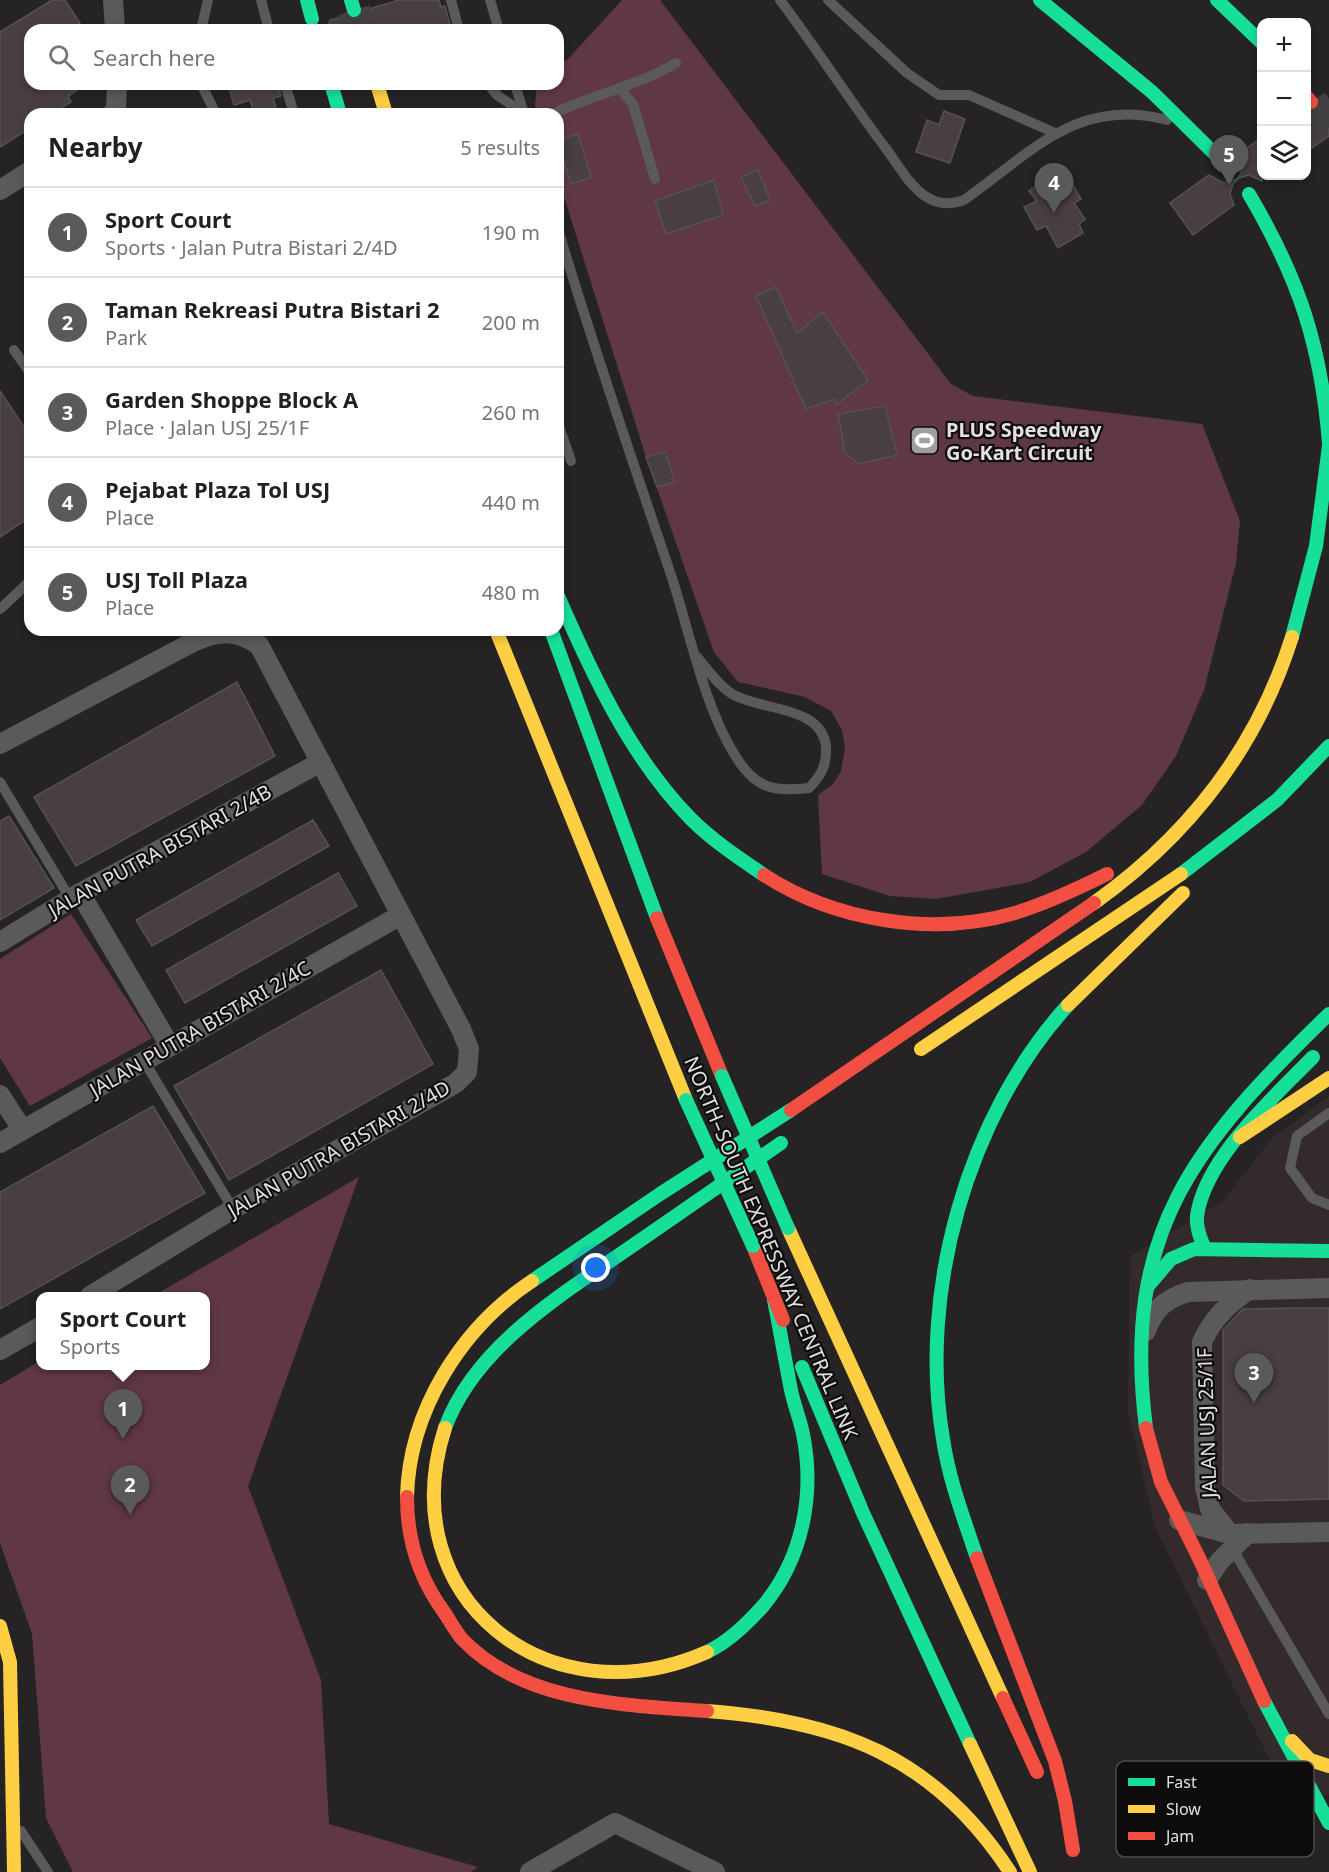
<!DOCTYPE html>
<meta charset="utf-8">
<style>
:root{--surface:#fff;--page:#f2f2f2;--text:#202124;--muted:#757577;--line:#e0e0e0;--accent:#5a595b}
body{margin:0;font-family:"Noto Sans",sans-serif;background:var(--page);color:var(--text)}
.controls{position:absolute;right:18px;top:18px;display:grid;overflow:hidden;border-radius:12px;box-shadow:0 3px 9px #0003}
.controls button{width:54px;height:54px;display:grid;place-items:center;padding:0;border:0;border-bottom:2px solid var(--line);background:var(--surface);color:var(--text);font:30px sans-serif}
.you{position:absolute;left:596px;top:1268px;width:21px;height:21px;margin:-15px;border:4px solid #fff;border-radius:50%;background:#1a73e8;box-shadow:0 0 0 9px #1a73e833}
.badge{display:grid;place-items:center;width:39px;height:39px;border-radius:50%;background:var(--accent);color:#fff;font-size:20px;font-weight:700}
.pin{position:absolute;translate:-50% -50px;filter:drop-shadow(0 2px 3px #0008)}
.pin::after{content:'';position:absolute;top:32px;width:21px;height:18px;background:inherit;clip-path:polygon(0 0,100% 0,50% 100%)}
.popup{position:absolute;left:36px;top:1292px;width:174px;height:78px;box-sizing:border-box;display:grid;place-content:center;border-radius:12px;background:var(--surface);filter:drop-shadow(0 2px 4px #0005);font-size:20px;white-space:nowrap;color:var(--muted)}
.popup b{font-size:22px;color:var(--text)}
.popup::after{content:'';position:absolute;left:50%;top:100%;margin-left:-12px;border:12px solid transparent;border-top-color:var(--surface)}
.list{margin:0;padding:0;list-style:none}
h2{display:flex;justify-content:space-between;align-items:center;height:78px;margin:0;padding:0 24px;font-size:26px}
h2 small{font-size:20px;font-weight:400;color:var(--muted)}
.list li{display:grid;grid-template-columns:39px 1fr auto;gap:18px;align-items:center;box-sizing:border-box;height:90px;padding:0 24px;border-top:2px solid var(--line)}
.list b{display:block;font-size:22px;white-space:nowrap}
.list p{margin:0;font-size:20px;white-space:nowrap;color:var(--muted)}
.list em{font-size:20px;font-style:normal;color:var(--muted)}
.icon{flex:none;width:33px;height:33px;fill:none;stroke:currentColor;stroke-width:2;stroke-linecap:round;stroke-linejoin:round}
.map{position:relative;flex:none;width:1329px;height:1872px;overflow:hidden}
.search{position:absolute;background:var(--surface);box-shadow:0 3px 9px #0003;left:24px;top:24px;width:540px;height:66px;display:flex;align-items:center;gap:15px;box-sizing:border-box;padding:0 21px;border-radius:18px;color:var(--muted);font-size:22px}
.panel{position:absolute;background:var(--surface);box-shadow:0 3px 9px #0003;left:24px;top:108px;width:540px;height:528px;border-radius:18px}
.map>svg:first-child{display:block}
</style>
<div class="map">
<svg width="1329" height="1872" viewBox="0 0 1329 1872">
<rect width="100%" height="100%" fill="#252324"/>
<!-- built -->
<polygon fill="#332a2b" points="1329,1096 1329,1795 1287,1795 1155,1527 1128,1411 1130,1256 1223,1201 1272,1138"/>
<!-- green -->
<g fill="#603843">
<polygon points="622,0 660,0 951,384 973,396 1202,424 1240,521 1236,563 1204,690 1176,756 1142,805 1086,852 1030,882 936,899 890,896 822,874 818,795 833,784 841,771 845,748 842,730 831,711 805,697 738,682 714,652 646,457 558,178 558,114 538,114 535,106 537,84 558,84 558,65 568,59"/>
<polygon points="71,914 152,1038 30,1106 0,1058 0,959"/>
<polygon points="359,1177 248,1486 321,1680 329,1824 478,1867 471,1872 73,1872 46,1818 32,1634 0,1543 0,1385 40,1361 40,1366 206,1366 206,1296 153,1296"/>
</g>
<!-- building -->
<g fill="#493e42" stroke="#545252" stroke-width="1.5">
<polygon points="52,0 65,0 80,23 70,30 30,30 30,84 87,84 68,96 71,102 52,114 30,114 30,128 0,147 0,32"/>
<polygon points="399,0 439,0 441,7 445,6 451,29 327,30 330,20 338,18 349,28 360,28 368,22 372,8"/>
<polygon points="228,84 278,84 281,96 273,98 278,114 254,114 250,100 234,105"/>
<polygon points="1329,105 1329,136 1306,152 1306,120 1323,117"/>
<polygon points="944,111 965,119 950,163 916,152 927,120 939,125"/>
<polygon points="578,134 591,177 571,184 558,141"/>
<polygon points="1262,137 1262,181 1249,175 1239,178 1233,184 1230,194 1234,205 1193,235 1170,203 1209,175 1221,182 1229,182 1238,178 1243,168 1240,153"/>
<polygon points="758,170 770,200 755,206 741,177"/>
<polygon points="1068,177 1081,199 1074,203 1085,219 1079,224 1083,233 1058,248 1046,226 1037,230 1024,207 1037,201 1029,191 1044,180 1050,190"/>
<polygon points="714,180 723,215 666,234 655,201"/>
<polygon points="776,287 797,333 823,312 868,380 836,405 835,399 806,409 756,296"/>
<polygon points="0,391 30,436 30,517 0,537"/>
<polygon points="885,406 897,455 859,464 845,453 838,414"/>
<polygon points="665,452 675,482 657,487 646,457"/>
<polygon points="237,682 275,756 76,866 34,797"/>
<polygon points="9,816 54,888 0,920 0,821"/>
<polygon points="313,820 329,846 152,946 136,920"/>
<polygon points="338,873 357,906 185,1003 166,970"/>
<polygon points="381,970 433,1064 229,1180 174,1086"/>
<polygon points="153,1106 205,1193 0,1309 0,1192"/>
<polygon points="1302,1308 1329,1308 1329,1499 1244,1501 1223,1485 1223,1330 1243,1309"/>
</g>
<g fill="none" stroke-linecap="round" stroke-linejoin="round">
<!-- highway-tunnel -->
<g stroke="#423f40" stroke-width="33" stroke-dasharray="33 16" stroke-linecap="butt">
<polyline points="354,10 360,30"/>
<polyline points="1311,102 1329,128"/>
</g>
<!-- lane -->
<g stroke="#5b5a5a" stroke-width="10">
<polyline points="261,0 269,30"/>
<polyline points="451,0 459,30"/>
<polyline points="490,0 499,30"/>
<path d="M780,0c37,49 70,101 107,150 11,15 23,36 38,46 13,9 25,9 39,4 67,-47 114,-104 203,-80"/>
<polyline points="828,0 907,73 939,95 969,95 1055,133"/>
<polyline points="201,30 208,0"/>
<polyline points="201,84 216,114"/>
<polyline points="285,84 294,114"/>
<polyline points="488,84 497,95 523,113"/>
<polyline points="515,84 524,114"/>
<polyline points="619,88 633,104 655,179"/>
<path d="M553,114c40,-20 85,-28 123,-51"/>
<path d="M558,229c35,118 75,233 114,349 18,56 33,131 64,179 20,32 38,35 73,31 12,-12 18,-23 17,-41 -4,-42 -66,-36 -94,-53 -14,-9 -25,-25 -35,-37"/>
<polyline points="14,350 30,373"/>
<polyline points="558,423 571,461"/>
<polyline points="0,609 30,581"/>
<polyline points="0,782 71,900"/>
<polyline points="144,1061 233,1209"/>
<polyline points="1329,1113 1297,1136 1290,1168 1312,1198 1329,1205"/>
<polyline points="1232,1548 1329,1714"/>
<polyline points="21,1831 48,1872"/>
</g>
<!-- street -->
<g stroke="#5b5a5a" stroke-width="20">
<polyline points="113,0 115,30"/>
<polyline points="112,114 116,109 117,84"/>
<polyline points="0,190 30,171"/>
<path d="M0,744l195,-103c25,-11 41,-11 64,4l202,384 8,20 -2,23 -11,11 -223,126 -143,87"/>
<polyline points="80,893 170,1046"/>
<polyline points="0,942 80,893 321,762"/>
<polyline points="0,1095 22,1129"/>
<polyline points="0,1143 401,915"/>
<path d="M1146,1331c8,-23 20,-32 42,-39l141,-4"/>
<polyline points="0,1350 40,1327"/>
<polyline points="1179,1520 1230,1534 1329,1532"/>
<path d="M1230,1534l-20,-25 -5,-22 -3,-145c11,-24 26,-38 48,-53"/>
<polyline points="1207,1580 1219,1562 1248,1533"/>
<polyline points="530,1872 615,1823 715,1872"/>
</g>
<!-- fast -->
<g stroke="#16e098" stroke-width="14">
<polyline points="307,0 312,19"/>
<polyline points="351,0 354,10"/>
<polyline points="1040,0 1152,92 1225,164"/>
<polyline points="1217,0 1262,43"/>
<polyline points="332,87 340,114"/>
<path d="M1249,194c50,85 72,151 80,249"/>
<path d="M558,596c34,78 73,162 133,223 22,22 48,39 73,56"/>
<polyline points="551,630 657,918"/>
<polyline points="1292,637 1316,546 1329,446"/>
<polyline points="1181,874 1277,800 1329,746"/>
<path d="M1204,1247c-4,-10 -8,-20 -7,-31 8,-58 77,-119 116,-159"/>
<polyline points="532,1281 660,1194 791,1110"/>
<polyline points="1148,1286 1171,1259 1194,1249 1329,1251"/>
<polyline points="802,1367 863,1513 970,1744"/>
<path d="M445,1428c31,-84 121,-136 190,-184 49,-34 97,-67 146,-101"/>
<path d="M1146,1428c-25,-197 49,-284 183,-414"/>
<path d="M977,1558c-13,-39 -28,-78 -34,-119 -25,-146 24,-323 125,-434"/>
<path d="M707,1652c22,-10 40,-28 56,-46 40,-48 52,-112 40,-172 -3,-15 -9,-29 -12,-44 -6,-30 -11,-60 -17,-90"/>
<polyline points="1264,1701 1329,1823"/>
</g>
<!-- slow -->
<g stroke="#ffcf43" stroke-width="14">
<polyline points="377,84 386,114"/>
<polyline points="496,630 686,1100"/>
<path d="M1094,903c94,-67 163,-155 198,-266"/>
<polyline points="1068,1005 1183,893"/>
<polyline points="921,1049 1181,874"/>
<polyline points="1240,1137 1329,1078"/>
<polyline points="788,1228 1003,1698"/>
<path d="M445,1428c-55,171 104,294 262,224"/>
<path d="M407,1497c2,-86 54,-169 125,-216"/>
<polyline points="0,1626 10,1662 14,1872"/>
<path d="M707,1711c133,10 228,46 303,161"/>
<polyline points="1292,1741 1310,1760 1329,1766"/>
<polyline points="970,1744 1030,1872"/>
</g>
<!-- jam -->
<g stroke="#f24e42" stroke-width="14">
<polyline points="1306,96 1311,102"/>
<path d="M764,875c71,46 169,62 251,38 32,-10 62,-24 92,-39"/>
<polyline points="657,918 722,1076"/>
<polyline points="791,1110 1094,903"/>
<polyline points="753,1246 783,1320"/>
<polyline points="1146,1428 1161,1482 1199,1558 1264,1701"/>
<path d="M407,1497c0,42 12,81 37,115 6,9 11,19 18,27 61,64 163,66 245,72"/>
<polyline points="977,1558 1055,1761 1065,1801 1073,1850"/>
<polyline points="1003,1698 1037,1772"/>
</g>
<!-- fast-bridge -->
<g stroke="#16e098" stroke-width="14">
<polyline points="722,1076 788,1228"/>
<polyline points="686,1100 753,1246"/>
</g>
</g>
<!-- icons -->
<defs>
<symbol id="stadium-square" viewBox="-11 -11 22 22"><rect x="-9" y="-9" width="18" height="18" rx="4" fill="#a09e9f" stroke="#0e0c0c"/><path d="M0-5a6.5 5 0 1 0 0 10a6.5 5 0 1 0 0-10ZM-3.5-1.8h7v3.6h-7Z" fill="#fff"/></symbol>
</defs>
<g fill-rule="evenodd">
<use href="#stadium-square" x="908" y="424" width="33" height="33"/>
</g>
<g text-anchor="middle" stroke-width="4.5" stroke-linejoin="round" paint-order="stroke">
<!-- poi labels -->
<g font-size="20" font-weight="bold" fill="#e3e0e1" stroke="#0e0c0c" text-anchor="start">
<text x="946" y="437">PLUS Speedway<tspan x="946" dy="23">Go-Kart Circuit</tspan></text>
</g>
<!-- street labels -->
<g font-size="20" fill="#e3e0e1" stroke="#0e0c0c">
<text transform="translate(160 851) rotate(-29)" y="7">JALAN PUTRA BISTARI 2/4B</text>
<text transform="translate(200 1029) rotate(-30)" y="7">JALAN PUTRA BISTARI 2/4C</text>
<text transform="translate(339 1149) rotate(-30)" y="7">JALAN PUTRA BISTARI 2/4D</text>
<text transform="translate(771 1248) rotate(67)" y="7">NORTH–SOUTH EXPRESSWAY CENTRAL LINK</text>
<text transform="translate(1207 1423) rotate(-92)" y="7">JALAN USJ 25/1F</text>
</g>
</g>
<!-- legend -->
<rect x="1116" y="1761" width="198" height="96" rx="9" fill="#0e0c0c" stroke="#4e4c4c" stroke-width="1.5"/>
<rect x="1128" y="1778" width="27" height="8" fill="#16e098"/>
<rect x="1128" y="1805" width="27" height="8" fill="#ffcf43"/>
<rect x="1128" y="1832" width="27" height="8" fill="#f24e42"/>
<g font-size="16" fill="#e3e0e1">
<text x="1166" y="1788">Fast</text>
<text x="1166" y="1815">Slow</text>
<text x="1166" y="1842">Jam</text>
</g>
</svg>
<div class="controls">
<button>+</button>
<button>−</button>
<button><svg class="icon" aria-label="layers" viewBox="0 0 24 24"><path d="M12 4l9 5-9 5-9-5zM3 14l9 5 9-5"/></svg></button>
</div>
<div class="you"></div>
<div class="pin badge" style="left:123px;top:1439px">1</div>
<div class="popup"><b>Sport Court</b>Sports</div>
<div class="pin badge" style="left:130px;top:1515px">2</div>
<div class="pin badge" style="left:1254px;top:1403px">3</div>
<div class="pin badge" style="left:1054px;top:213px">4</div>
<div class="pin badge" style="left:1229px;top:185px">5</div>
<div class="search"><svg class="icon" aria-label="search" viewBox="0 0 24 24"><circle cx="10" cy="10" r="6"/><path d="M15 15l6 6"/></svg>Search here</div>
<section class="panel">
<h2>Nearby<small>5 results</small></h2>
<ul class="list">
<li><span class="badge">1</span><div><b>Sport Court</b><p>Sports · Jalan Putra Bistari 2/4D</p></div><em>190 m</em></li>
<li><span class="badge">2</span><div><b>Taman Rekreasi Putra Bistari 2</b><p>Park</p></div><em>200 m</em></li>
<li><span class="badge">3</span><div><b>Garden Shoppe Block A</b><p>Place · Jalan USJ 25/1F</p></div><em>260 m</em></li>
<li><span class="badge">4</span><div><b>Pejabat Plaza Tol USJ</b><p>Place</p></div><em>440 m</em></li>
<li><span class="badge">5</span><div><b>USJ Toll Plaza</b><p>Place</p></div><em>480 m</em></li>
</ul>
</section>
</div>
